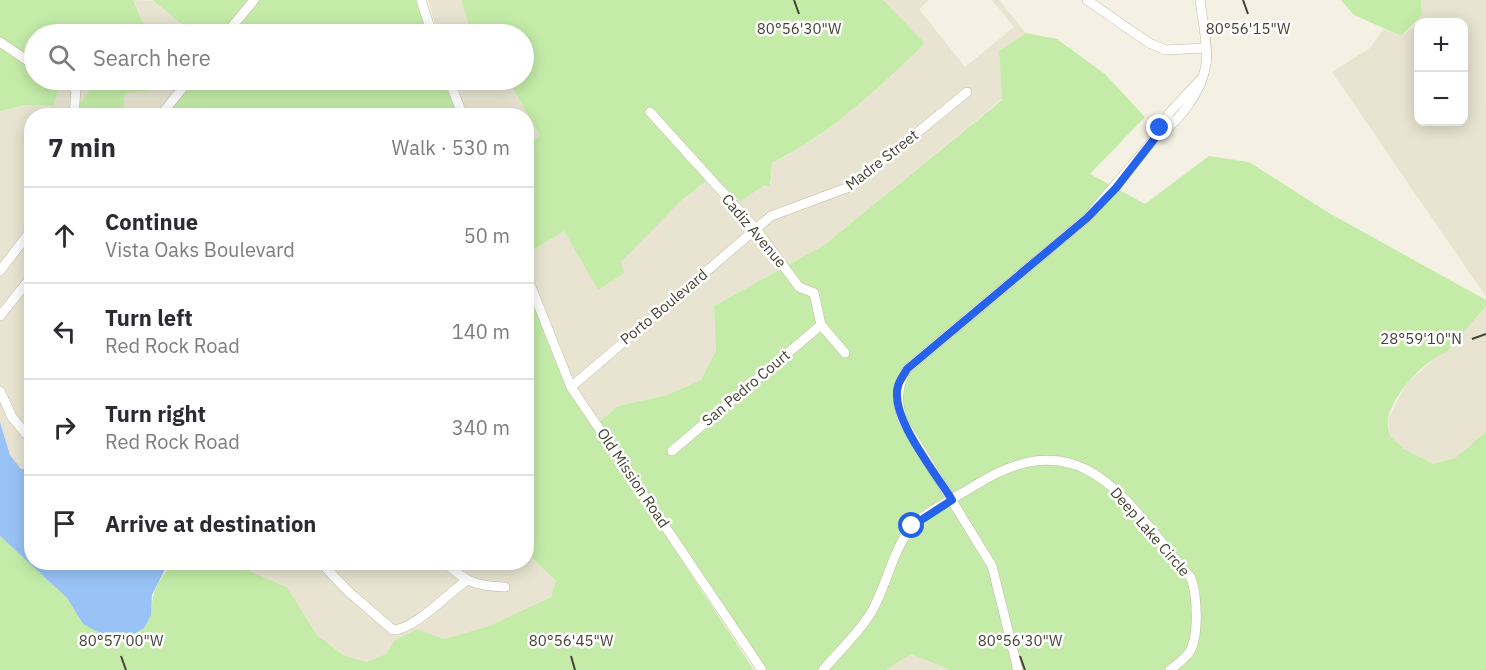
<!DOCTYPE html>
<meta charset="utf-8">
<style>
:root{--surface:#fff;--page:#f7f7f7;--text:#2b2b33;--muted:#7c7c81;--line:#e1e1e2}
body{margin:0;font-family:"IBM Plex Sans",sans-serif;background:var(--page);color:var(--text)}
.controls{position:absolute;right:18px;top:18px;display:grid;overflow:hidden;border-radius:12px;box-shadow:0 3px 15px #0003}
.controls button{width:54px;height:54px;display:grid;place-items:center;padding:0;border:0;border-bottom:2px solid var(--line);background:var(--surface);color:var(--text);font:30px sans-serif}
.stop{position:absolute;width:18px;height:18px;margin:-14px;border:4px solid #2563eb;border-radius:50%;background:#fff}
.stop.end{background:#2563eb;border-color:#fff;box-shadow:0 2px 6px #0008}
.list{margin:0;padding:0;list-style:none}
h2{display:flex;justify-content:space-between;align-items:center;height:78px;margin:0;padding:0 24px;font-size:26px}
h2 small{font-size:20px;font-weight:400;color:var(--muted)}
.list li{display:grid;grid-template-columns:39px 1fr auto;gap:18px;align-items:center;box-sizing:border-box;height:96px;padding:0 24px;border-top:2px solid var(--line)}
.list b{display:block;font-size:22px;white-space:nowrap}
.list p{margin:0;font-size:20px;white-space:nowrap;color:var(--muted)}
.list em{font-size:20px;font-style:normal;color:var(--muted)}
.icon{flex:none;width:33px;height:33px;fill:none;stroke:currentColor;stroke-width:2;stroke-linecap:round;stroke-linejoin:round}
.map{position:relative;flex:none;width:1486px;height:670px;overflow:hidden}
.search{position:absolute;background:var(--surface);box-shadow:0 3px 15px #0003;left:24px;top:24px;width:510px;height:66px;display:flex;align-items:center;gap:15px;box-sizing:border-box;padding:0 21px;border-radius:33px;color:var(--muted);font-size:22px}
.panel{position:absolute;background:var(--surface);box-shadow:0 3px 15px #0003;left:24px;top:108px;width:510px;height:462px;border-radius:24px}
.map>svg:first-child{display:block}
</style>
<div class="map">
<svg width="1486" height="670" viewBox="0 0 1486 670">
<rect width="100%" height="100%" fill="#f4f1e4"/>
<!-- residential -->
<g fill="#e8e4d1" fill-rule="evenodd">
<polygon points="133,0 156,1 193,34 153,34 141,19"/>
<polygon points="428,0 461,0 469,26 484,34 438,34"/>
<polygon points="883,0 929,0 919,9 965,67 1014,27 992,0 999,0 1026,33 999,51 1002,99 824,245 714,306 716,351 701,380 667,395 618,406 599,422 574,385 527,265 527,254 564,231 598,289 623,273 621,262 682,200 712,176 725,183 734,196 771,184 772,163 790,154 891,76 923,41"/>
<path d="M1421,0h65v297l-154,-225 38,-24 13,-19 18,7 11,-8 10,-13zM1418,22h46v100h-46z"/>
<polygon points="61,80 87,80 93,85 85,97 70,113 70,115 32,116 31,469 21,469 10,455 0,422 0,111 27,105 54,105"/>
<polygon points="170,80 186,80 175,93 172,115 118,116 123,113 125,93 157,90"/>
<polygon points="453,80 508,80 541,135 527,146 526,116 467,115"/>
<polygon points="1486,306 1486,432 1455,458 1434,464 1404,449 1390,436 1388,419 1406,384 1439,355 1447,352"/>
<polygon points="527,553 557,581 551,597 489,626 444,639 417,629 395,640 386,654 366,662 343,655 317,635 287,587 251,572 240,563 526,562"/>
<polygon points="911,654 950,670 886,670"/>
</g>
<!-- green -->
<g fill="#c4eca8">
<polygon points="0,0 133,0 141,19 153,34 34,34 34,80 61,80 54,105 27,105 0,111"/>
<polygon points="153,0 417,0 428,34 193,34"/>
<path d="M461,0h422l40,41v4c-44,43 -95,90 -151,118l-2,23h-7l-22,15c-11,-7 -17,-18 -29,-25l-30,24 -61,62 3,11 -26,17 -34,-59 -37,23v-108l13,-11 -32,-55h16v-46h-40l-15,-8z"/>
<polygon points="1341,0 1421,0 1422,15 1401,36 1354,15"/>
<path d="M1026,33l31,6 48,35 40,43 -55,57 55,30 64,-48 40,6 80,51 157,87v6l-39,46c-24,9 -52,40 -59,66 -1,5 1,13 2,18l14,13 30,15 21,-6 31,-26v238h-536l-39,-16 -25,16h-120l-167,-248 19,-16 49,-11 34,-15 15,-29 -2,-45 110,-61 178,-145 -3,-49z"/>
<polygon points="87,80 170,80 157,90 125,93 123,113 118,115 70,115 70,113 85,97 92,86"/>
<polygon points="186,80 445,80 459,116 172,116 175,93"/>
<path d="M527,284l41,104 186,282h-754v-134l67,62 16,26 68,-9c1,-24 7,-36 23,-52h66l11,9 36,15 30,48 26,20 23,7 20,-8 9,-14 22,-11 27,10 45,-13 62,-29 5,-16 -29,-28z"/>
</g>
<!-- water -->
<polygon fill="#99c3f7" points="0,422 10,455 21,469 31,469 32,562 163,563 166,567 152,595 151,615 144,628 118,643 83,624 67,598 0,536"/>
<g fill="none" stroke-linecap="round" stroke-linejoin="round">
<defs>
<g id="minor">
<polyline points="421,0 432,34"/>
<polyline points="1087,0 1149,43 1166,50 1205,48"/>
<polyline points="226,34 254,0"/>
<polyline points="0,42 34,65"/>
<polyline points="61,80 76,89 74,116"/>
<polyline points="449,80 463,116"/>
<polyline points="650,112 756,229 799,287 814,293 821,325 845,353"/>
<polyline points="160,116 189,80"/>
<path d="M1157,137c23,-17 44,-44 49,-72 3,-17 -4,-47 -6,-65"/>
<polyline points="0,271 32,229"/>
<polyline points="526,274 571,387 762,670"/>
<polyline points="0,316 32,276"/>
<polyline points="571,387 771,216 852,186 967,92"/>
<polyline points="0,391 12,417 32,441"/>
<polyline points="672,451 821,325"/>
<path d="M320,562l29,30 44,38c22,-1 53,-35 73,-49"/>
<path d="M444,562c23,20 30,24 61,25"/>
<path d="M823,670c15,-18 37,-38 49,-59 15,-27 20,-58 38,-82 12,-16 47,-32 64,-43 110,-70 152,16 217,92 6,16 9,61 -3,76 -5,6 -12,11 -18,16"/>
<path d="M1018,670l-26,-104 -89,-145c-7,-20 -6,-33 4,-52l180,-151 68,-80 15,-26 30,-32"/>
</g>
</defs>
<!-- minor casing -->
<use href="#minor" stroke="#c0bba6" stroke-width="10"/>
<!-- minor -->
<use href="#minor" stroke="#fff" stroke-width="9"/>
</g>
<g fill="none" stroke-linecap="round" stroke-linejoin="round">
<!-- route -->
<path stroke="#2563eb" stroke-width="8" d="M912,526l40,-26c-16,-27 -63,-83 -54,-114 1,-5 6,-11 9,-17l180,-151 29,-30 39,-50 5,-10"/>
</g>
<!-- ticks -->
<path fill="none" stroke="#464233" stroke-width="2" d="M794,0l5,14M1243,0l5,14M1472,339l14,-5M121,656l5,14M571,656l4,14M1020,656l5,14"/>
<g text-anchor="middle" stroke-width="5" stroke-linejoin="round" paint-order="stroke">
<!-- street labels -->
<g font-size="15" fill="#464233" stroke="#fff">
<text transform="translate(882 160) rotate(-38)" y="5">Madre Street</text>
<text transform="translate(754 231) rotate(50)" y="5">Cadiz Avenue</text>
<text transform="translate(664 307) rotate(-40)" y="5">Porto Boulevard</text>
<text transform="translate(746 388) rotate(-40)" y="5">San Pedro Court</text>
<text transform="translate(633 478) rotate(56)" y="5">Old Mission Road</text>
<text transform="translate(1150 532) rotate(49)" y="5">Deep Lake Circle</text>
</g>
</g>
<g font-size="15" text-anchor="middle" fill="#464233" stroke="#fff" stroke-width="5" stroke-linejoin="round" paint-order="stroke">
<text x="1248" y="34">80°56'15"W</text>
<text x="799" y="34">80°56'30"W</text>
<text x="1421" y="344">28°59'10"N</text>
<text x="121" y="646">80°57'00"W</text>
<text x="571" y="646">80°56'45"W</text>
<text x="1020" y="646">80°56'30"W</text>
</g>
</svg>
<div class="controls">
<button>+</button>
<button>−</button>
</div>
<div class="stop" style="left:912px;top:526px"></div>
<div class="stop end" style="left:1160px;top:128px"></div>
<div class="search"><svg class="icon" aria-label="search" viewBox="0 0 24 24"><circle cx="10" cy="10" r="6"/><path d="M15 15l6 6"/></svg>Search here</div>
<section class="panel">
<h2>7 min<small>Walk · 530 m</small></h2>
<ul class="list">
<li><svg class="icon" aria-label="ahead" viewBox="0 0 24 24"><path d="M12 20V5M6 11l6-6 6 6"/></svg><div><b>Continue</b><p>Vista Oaks Boulevard</p></div><em>50 m</em></li>
<li><svg class="icon" aria-label="left" viewBox="0 0 24 24"><path d="M17 20v-9H6M10 6l-5 5 5 5"/></svg><div><b>Turn left</b><p>Red Rock Road</p></div><em>140 m</em></li>
<li><svg class="icon" aria-label="right" viewBox="0 0 24 24"><path d="M7 20v-9h11M14 6l5 5-5 5"/></svg><div><b>Turn right</b><p>Red Rock Road</p></div><em>340 m</em></li>
<li><svg class="icon" aria-label="arrive" viewBox="0 0 24 24"><path d="M6 21V4h12l-3 4 3 4H6"/></svg><div><b>Arrive at destination</b></div></li>
</ul>
</section>
</div>
